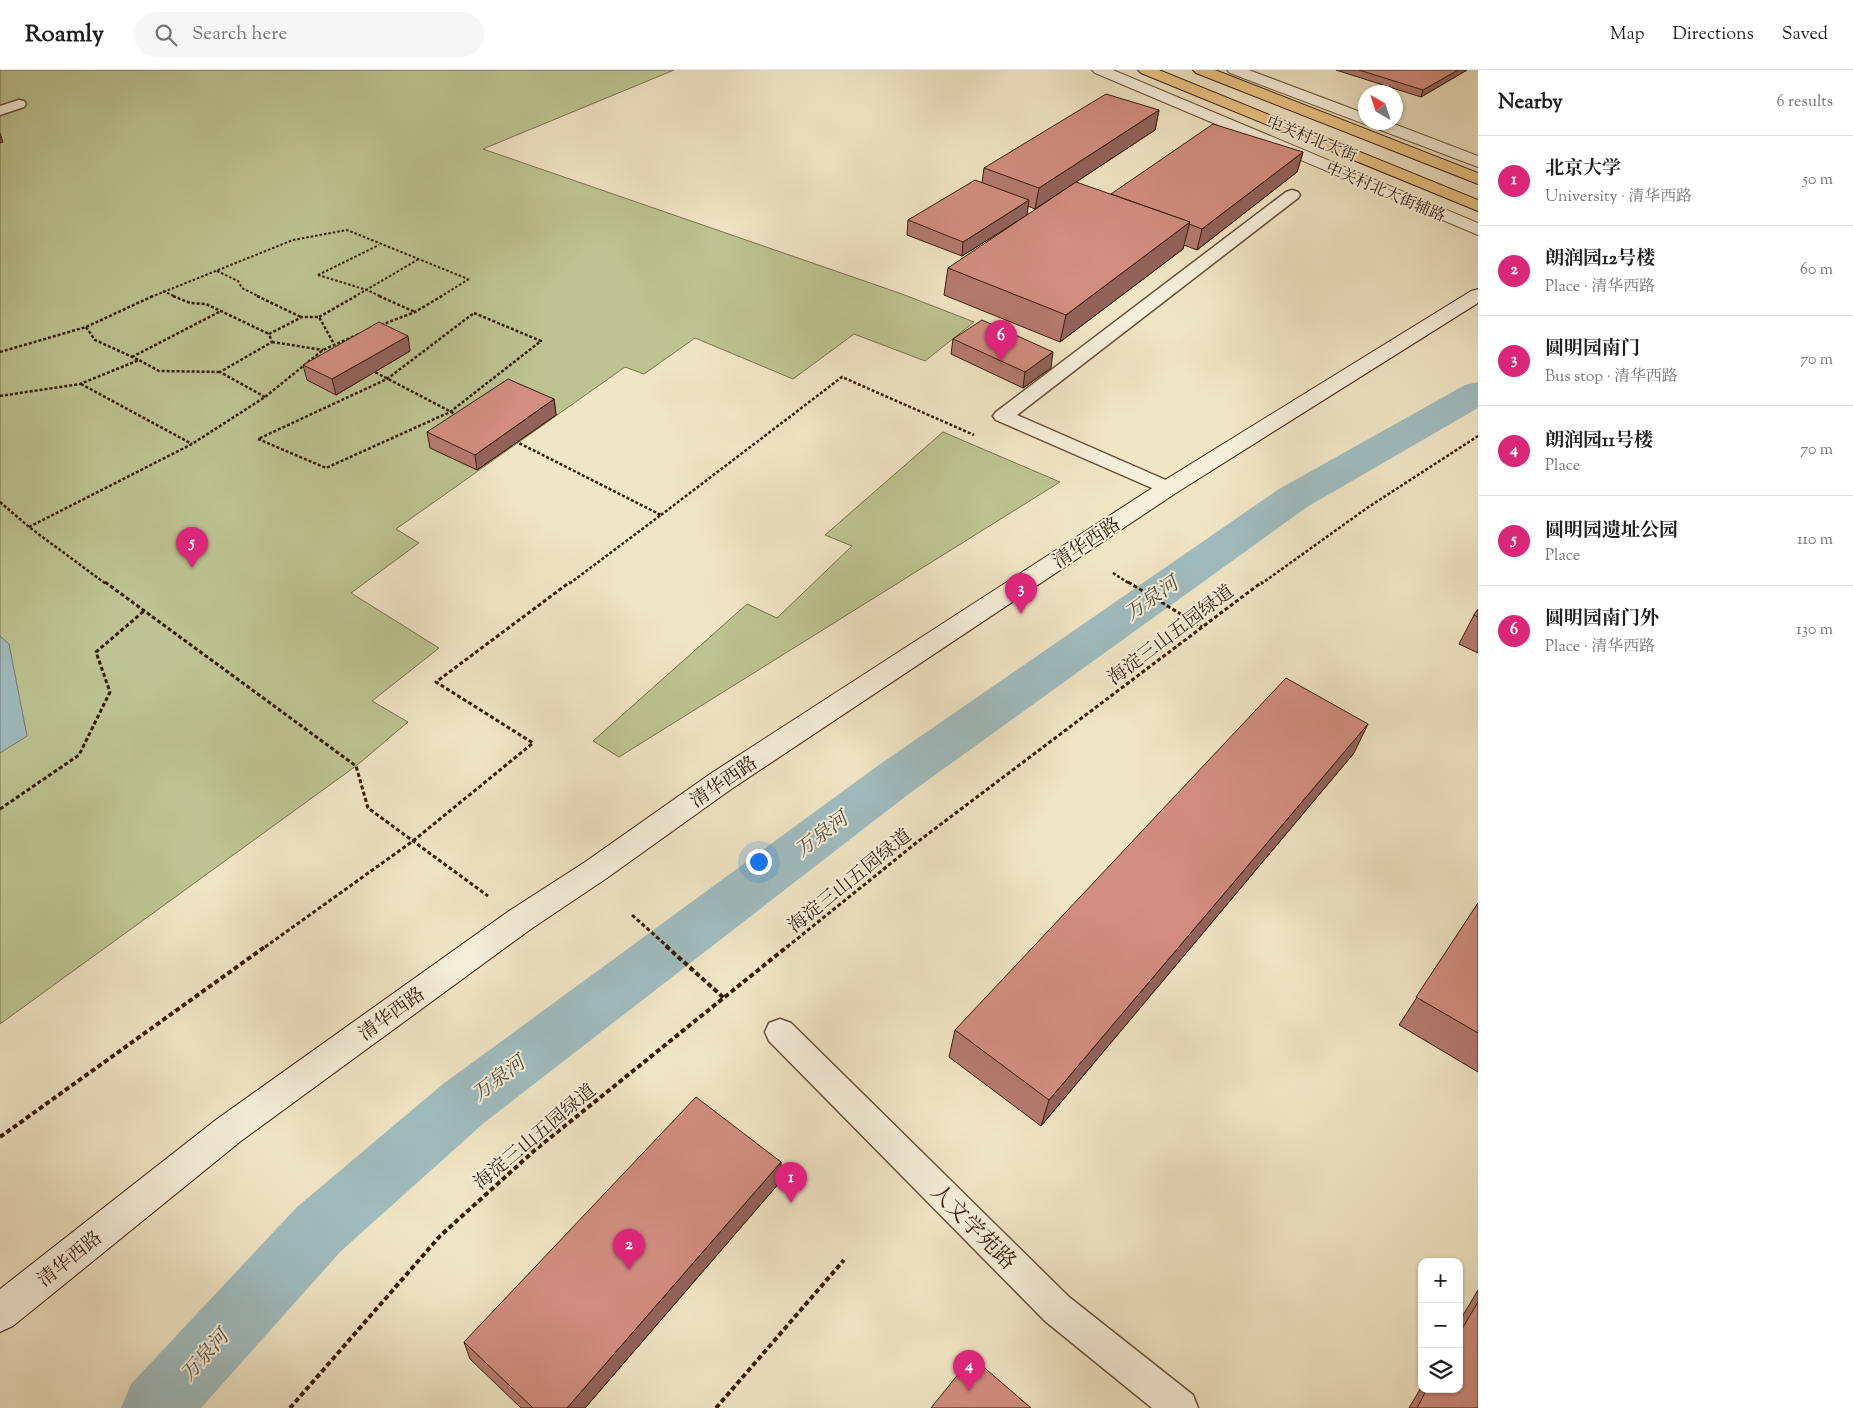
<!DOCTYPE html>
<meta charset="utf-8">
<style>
:root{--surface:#fff;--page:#f6f6f6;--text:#202124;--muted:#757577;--line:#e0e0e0;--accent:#db2777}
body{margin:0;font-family:"Sorts Mill Goudy","Noto Serif SC",serif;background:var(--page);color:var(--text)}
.controls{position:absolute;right:15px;bottom:15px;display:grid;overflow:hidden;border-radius:10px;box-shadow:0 1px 4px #0004}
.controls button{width:45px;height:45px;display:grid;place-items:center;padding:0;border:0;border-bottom:1px solid var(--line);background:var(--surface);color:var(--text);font:25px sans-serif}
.compass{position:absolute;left:1358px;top:15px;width:45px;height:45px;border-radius:50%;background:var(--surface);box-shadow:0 1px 4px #0004;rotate:321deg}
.you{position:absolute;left:758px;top:791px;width:18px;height:18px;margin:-12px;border:4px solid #fff;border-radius:50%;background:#1a73e8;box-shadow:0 0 0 8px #1a73e833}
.badge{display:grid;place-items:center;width:32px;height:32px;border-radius:50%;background:var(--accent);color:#fff;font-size:16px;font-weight:700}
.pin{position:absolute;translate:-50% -41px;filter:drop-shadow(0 1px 2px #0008)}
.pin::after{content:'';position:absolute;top:26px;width:18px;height:15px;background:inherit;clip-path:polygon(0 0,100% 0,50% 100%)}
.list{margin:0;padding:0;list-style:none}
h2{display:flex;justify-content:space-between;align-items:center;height:65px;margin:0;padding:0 20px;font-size:21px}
h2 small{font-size:16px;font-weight:400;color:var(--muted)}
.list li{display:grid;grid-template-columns:32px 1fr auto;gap:15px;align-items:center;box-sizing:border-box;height:90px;padding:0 20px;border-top:1px solid var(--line)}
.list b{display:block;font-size:19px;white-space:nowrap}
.list p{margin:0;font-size:16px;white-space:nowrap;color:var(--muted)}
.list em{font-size:16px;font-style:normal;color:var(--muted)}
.icon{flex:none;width:28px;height:28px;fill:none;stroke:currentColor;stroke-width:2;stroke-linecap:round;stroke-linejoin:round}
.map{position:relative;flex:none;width:1478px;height:1338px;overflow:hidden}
header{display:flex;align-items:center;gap:30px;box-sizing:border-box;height:70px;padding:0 25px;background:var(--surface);border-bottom:1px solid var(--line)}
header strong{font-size:24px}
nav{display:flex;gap:28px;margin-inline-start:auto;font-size:18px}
.search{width:350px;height:45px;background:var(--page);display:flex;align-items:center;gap:12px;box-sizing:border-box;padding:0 18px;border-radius:28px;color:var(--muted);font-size:19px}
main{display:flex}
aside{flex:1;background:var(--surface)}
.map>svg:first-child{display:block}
</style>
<header>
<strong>Roamly</strong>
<div class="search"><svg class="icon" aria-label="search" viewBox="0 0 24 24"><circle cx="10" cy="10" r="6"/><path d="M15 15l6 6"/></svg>Search here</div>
<nav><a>Map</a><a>Directions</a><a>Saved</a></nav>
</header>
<main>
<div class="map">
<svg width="1478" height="1338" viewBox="0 0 1478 1338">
<rect width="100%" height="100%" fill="#f0e5c5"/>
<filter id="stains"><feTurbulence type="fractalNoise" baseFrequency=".004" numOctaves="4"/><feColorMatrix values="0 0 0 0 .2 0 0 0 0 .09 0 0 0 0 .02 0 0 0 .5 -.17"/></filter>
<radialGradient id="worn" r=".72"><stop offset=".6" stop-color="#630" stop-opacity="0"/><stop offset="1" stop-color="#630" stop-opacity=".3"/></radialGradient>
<!-- green -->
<g fill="#bdc392" stroke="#7a704e">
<polygon points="0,0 674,0 483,79 902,224 974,252 925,291 854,264 793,309 695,268 644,304 625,297 396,459 419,473 351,523 439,578 372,631 408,652 356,696 0,954"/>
<polygon points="943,362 1060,412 619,687 593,671 747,534 777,548 852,476 825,465"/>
</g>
<!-- water -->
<polygon fill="#a0bcbf" stroke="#767c76" points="0,566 9,574 27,666 0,683"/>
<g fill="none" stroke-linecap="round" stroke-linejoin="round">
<!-- canal -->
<polygon fill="#a0bcbf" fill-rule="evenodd" points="1478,312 1478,338 1307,437 910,723 485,1052 341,1181 201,1338 121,1338 131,1314 297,1137 443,1014 876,697 1279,419 1465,315"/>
<defs>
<g id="service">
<polygon points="19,30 24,31 26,34 24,37 0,45 0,36"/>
<polygon points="1292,120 1298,122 1300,125 1298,128 1017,345 1175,414 1178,418 1175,422 1168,424 1161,422 996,350 993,346 996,342 1286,122"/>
<polygon points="780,949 791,953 1069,1227 1193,1325 1198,1338 1152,1338 1045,1251 769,971 765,962 769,953"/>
</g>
<g id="tertiary">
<polygon points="1092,0 1113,0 1478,153 1478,165 1095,3"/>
<polygon points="1227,0 1249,0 1366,44 1366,52 1389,52 1478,86 1478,97 1230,3"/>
</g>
<polygon id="secondary" points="1478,219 1478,233 1176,423 730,720 607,808 531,859 241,1071 13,1256 0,1262 0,1219 217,1049 509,841 585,792 710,704 1160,413 1471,221"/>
<g id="primary">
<polygon points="1138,0 1159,0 1478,130 1478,141 1141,3"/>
<polygon points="1193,0 1215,0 1478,103 1478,114 1196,3"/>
</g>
</defs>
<!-- service casing -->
<use href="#service" stroke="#654f38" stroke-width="3"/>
<!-- tertiary casing -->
<use href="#tertiary" stroke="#654f38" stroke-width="2"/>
<!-- secondary casing -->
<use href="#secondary" stroke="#371d09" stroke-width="2"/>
<!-- primary casing -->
<use href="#primary" stroke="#371d09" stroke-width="2"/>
<!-- path-far3 -->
<g stroke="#371d09" stroke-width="2" stroke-dasharray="2.5 2" stroke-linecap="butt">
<polyline points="217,201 238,211 242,218 260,227"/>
<polyline points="318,205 367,220 382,227"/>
<polyline points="318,205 379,175"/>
<polyline points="163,221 176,227"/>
<polyline points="151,227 293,170 347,160 468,209"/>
<polyline points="354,227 419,189"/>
<polyline points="440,227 469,209"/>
</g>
<!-- path-far2 -->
<g stroke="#371d09" stroke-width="2.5" stroke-dasharray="3 2" stroke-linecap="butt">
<polyline points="173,226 190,233 206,234 269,264"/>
<polyline points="257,226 301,247"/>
<polyline points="379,226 415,242"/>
<polygon points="474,243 541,271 450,342 326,398 258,369 387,309"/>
<polyline points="319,247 356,226"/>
<polyline points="381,255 415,242 442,226"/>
<polyline points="86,257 95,270 139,290"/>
<polyline points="272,272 323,280"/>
<polyline points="0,282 86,257 153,226"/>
<polyline points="132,287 221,241"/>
<polyline points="371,300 459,346"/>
<polyline points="81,314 192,374"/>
<polyline points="0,326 80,314 139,290 159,301 220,302"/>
<polyline points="265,327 220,302 272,272 269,264 302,247 319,247 334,274"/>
<polyline points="515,371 661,445 569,514"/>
<polyline points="0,432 29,457 106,514"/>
<polyline points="661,445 842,307 974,365"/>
<polyline points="29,457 192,374 265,327 323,280 359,264"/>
<polyline points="1261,514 1367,438 1478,366"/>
</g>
<!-- path-far1 -->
<g stroke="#371d09" stroke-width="3" stroke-dasharray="4 2.5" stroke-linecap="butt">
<polyline points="105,512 356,696 368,738 488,826"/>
<polyline points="0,739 79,685 110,622 96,582 144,541"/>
<polyline points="632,845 668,877"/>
<polyline points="265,877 413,771 533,673 436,612 570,512"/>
<polyline points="787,877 916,773 1262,512"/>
</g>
<!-- path -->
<g stroke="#371d09" stroke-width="4" stroke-dasharray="5 3" stroke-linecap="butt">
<polyline points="666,876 724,928"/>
<polyline points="0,1067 266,876"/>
<polyline points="290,1338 440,1166 535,1080 788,876"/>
<polyline points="716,1338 844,1190"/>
</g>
<!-- service -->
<use href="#service" fill="#f5eed9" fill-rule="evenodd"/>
<!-- tertiary -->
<use href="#tertiary" fill="#f5eed9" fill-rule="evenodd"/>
<!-- secondary -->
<use href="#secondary" fill="#f5eed9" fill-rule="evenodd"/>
<!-- primary -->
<use href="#primary" fill="#e8c282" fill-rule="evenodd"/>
<!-- path-bridge-far1 -->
<polyline stroke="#371d09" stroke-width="2.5" stroke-dasharray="3 2" stroke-linecap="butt" points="1113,503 1130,514"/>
<!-- path-bridge -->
<polyline stroke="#371d09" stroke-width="3" stroke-dasharray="4 2.5" stroke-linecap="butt" points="1128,512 1202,557"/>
</g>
<!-- wall -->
<g fill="#b57a6f" stroke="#371d09">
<polygon points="1336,0 1467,0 1421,27"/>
<polygon points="1159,40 1155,60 1035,139 1028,136 1027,145 962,186 907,165 908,150 982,113 984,98"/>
<polygon points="1303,82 1297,102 1197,180 1184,175 1183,179 1060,272 944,225 948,198 1111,124"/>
<polygon points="953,269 1051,298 1023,318 951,284"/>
<polygon points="410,281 336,325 307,310 303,295"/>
<polygon points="554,329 556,345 477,400 430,378 427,362"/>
<polygon points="1478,539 1478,583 1459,574 1474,545"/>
<polygon points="1354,683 1041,1056 949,987 955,960"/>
<polygon points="1478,833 1478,1002 1399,955"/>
<polygon points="781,1092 780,1112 585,1338 521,1338 470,1289 464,1272"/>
<polygon points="1478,1220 1478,1338 1409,1338 1422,1316 1422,1319 1459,1319 1459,1252"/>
</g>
<!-- shaded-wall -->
<g fill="#93635a" stroke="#371d09">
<polygon points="1458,0 1467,0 1421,27 1423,20"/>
<polygon points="1159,40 1155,60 1035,139 1039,118"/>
<polygon points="0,63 3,72 0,73"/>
<polygon points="1303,82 1297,102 1197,180 1202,159"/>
<polygon points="1029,130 1027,145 962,186 963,172"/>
<polygon points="1190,152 1183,179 1060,272 1066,245"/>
<polygon points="408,266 410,281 336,325 332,309"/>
<polygon points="1053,282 1051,298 1023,318 1025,302"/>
<polygon points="554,329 556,345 477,400 475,385"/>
<polygon points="1368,654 1354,683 1041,1056 1049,1030"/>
<polygon points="781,1092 780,1112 585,1338 567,1338"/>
</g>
<!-- building -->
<g fill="#d28e81" stroke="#371d09">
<polygon points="1359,0 1458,0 1423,20"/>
<polygon points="1106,24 1159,40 1039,118 984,98"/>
<polygon points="1213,54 1303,82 1202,159 1189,154 1190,152 1111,124"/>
<polygon points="975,110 1029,130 963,172 908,150"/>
<polygon points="1076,112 1190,152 1066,245 948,198"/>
<polygon points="982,250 1053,282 1025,302 953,269"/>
<polygon points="379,252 408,266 332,309 303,295"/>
<polygon points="508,309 554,329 475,385 427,362"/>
<polygon points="1478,539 1478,547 1474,545"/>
<polygon points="1286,608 1368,654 1049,1030 955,960"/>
<polygon points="1478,833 1478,963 1416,927"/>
<polygon points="696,1027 781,1092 567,1338 533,1338 464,1272"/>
<polygon points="1478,1232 1478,1338 1417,1338 1427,1319 1459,1319 1459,1264"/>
<polygon points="972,1287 1031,1338 931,1338"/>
</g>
<g text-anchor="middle" stroke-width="4" stroke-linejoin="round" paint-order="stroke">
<!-- far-street labels -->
<g font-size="16" fill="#371d09" stroke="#f5eed9">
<text transform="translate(1312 68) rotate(22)" y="6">中关村北大街</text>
<text transform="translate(1386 121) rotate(23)" y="6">中关村北大街辅路</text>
</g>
<!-- street labels -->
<g font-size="19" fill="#371d09" stroke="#f5eed9">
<text transform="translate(1086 472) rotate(-33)" y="7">清华西路</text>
<text transform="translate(1170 564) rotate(-37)" y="7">海淀三山五园绿道</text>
<text transform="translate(723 711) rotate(-34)" y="7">清华西路</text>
<text transform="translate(849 810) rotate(-39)" y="7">海淀三山五园绿道</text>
<text transform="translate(391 943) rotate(-36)" y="7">清华西路</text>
<text transform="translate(534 1066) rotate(-40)" y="7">海淀三山五园绿道</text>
<text transform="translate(69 1188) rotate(-39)" y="7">清华西路</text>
</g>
<!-- water labels -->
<g font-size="20" font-style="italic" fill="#564d40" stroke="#f5eed9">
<text transform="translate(1151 528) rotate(-35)" y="7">万泉河</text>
<text transform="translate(821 764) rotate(-37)" y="7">万泉河</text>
<text transform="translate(498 1008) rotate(-37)" y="7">万泉河</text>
<text transform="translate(204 1285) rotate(-48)" y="7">万泉河</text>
</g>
<!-- near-street labels -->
<g font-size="22" fill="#371d09" stroke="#f5eed9">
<text transform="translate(974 1156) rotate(45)" y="8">人文学苑路</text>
</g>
</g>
<rect width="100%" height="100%" filter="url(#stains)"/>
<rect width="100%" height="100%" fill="url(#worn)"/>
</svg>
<div class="controls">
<button>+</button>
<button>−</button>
<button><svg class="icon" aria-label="layers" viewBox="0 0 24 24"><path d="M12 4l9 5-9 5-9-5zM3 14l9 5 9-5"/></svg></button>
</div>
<svg class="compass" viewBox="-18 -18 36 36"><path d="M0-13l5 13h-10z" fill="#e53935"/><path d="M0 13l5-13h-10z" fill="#757577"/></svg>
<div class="you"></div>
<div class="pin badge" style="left:791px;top:1133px">1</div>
<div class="pin badge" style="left:629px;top:1200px">2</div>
<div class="pin badge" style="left:1021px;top:544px">3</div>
<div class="pin badge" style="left:969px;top:1321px">4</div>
<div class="pin badge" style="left:192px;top:498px">5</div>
<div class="pin badge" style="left:1001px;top:291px">6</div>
</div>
<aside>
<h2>Nearby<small>6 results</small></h2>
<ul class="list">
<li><span class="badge">1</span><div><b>北京大学</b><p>University · 清华西路</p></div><em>50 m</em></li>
<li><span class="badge">2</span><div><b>朗润园12号楼</b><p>Place · 清华西路</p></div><em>60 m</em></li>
<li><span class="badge">3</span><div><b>圆明园南门</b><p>Bus stop · 清华西路</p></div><em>70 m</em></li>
<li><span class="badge">4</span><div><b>朗润园11号楼</b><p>Place</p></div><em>70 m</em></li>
<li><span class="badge">5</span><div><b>圆明园遗址公园</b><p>Place</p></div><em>110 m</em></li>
<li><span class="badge">6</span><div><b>圆明园南门外</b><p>Place · 清华西路</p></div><em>130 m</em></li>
</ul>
</aside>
</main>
